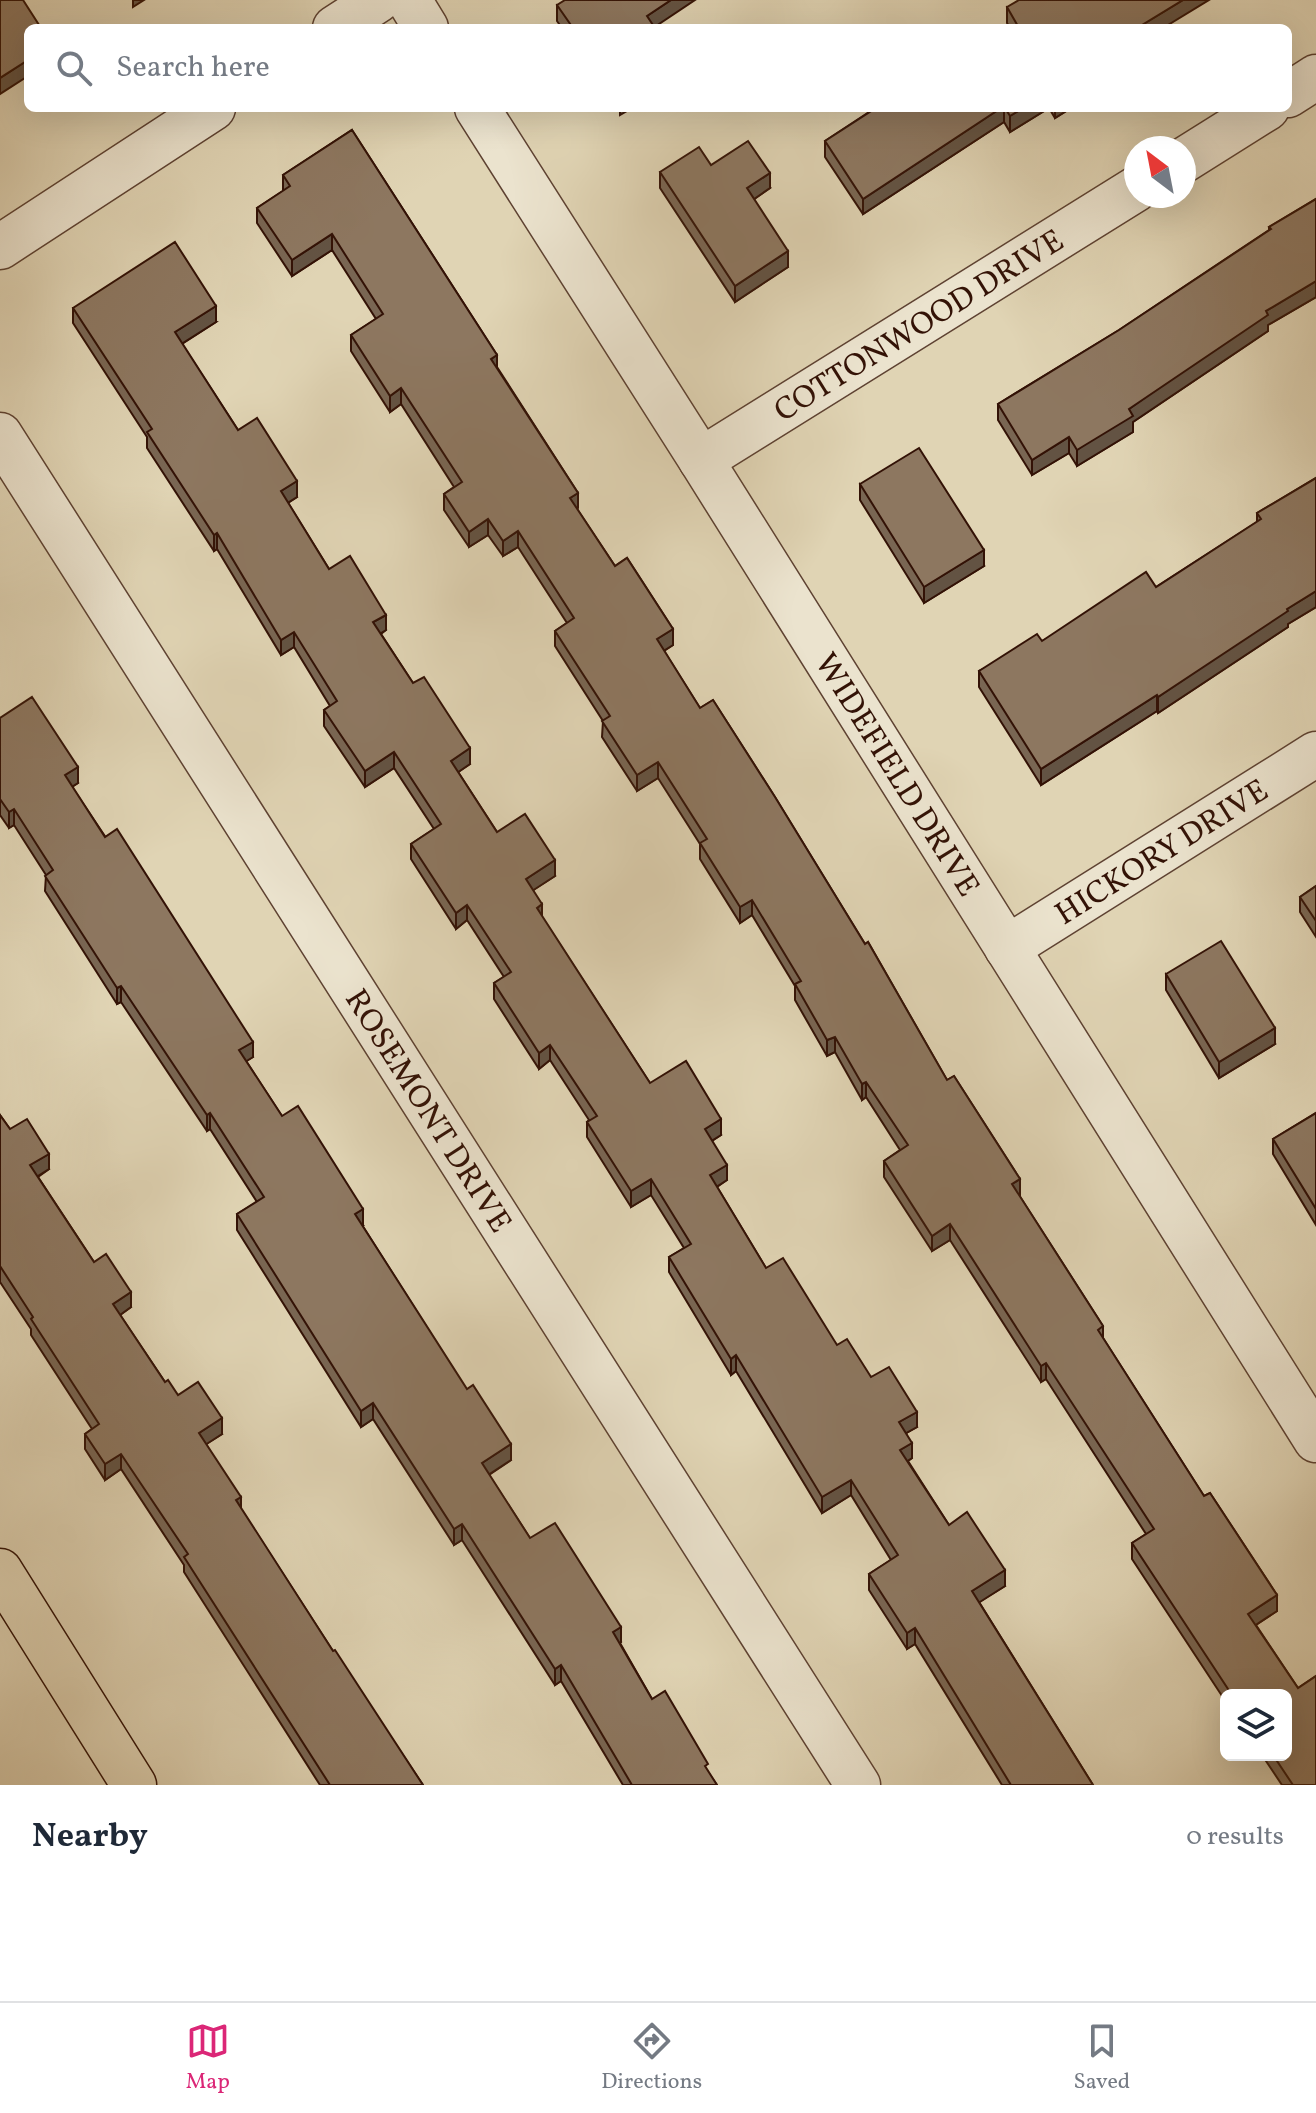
<!DOCTYPE html>
<style>
:root{--surface:#fff;--page:#f2f2f3;--text:#1f2937;--muted:#747a83;--line:#e0e1e3;--accent:#db2777}
body{margin:0;font-family:Vollkorn,serif;background:var(--page);color:var(--text)}
.controls{position:absolute;right:24px;bottom:24px;display:grid;overflow:hidden;border-radius:12px;box-shadow:0 8px 32px #0002}
.controls button{width:72px;height:72px;display:grid;place-items:center;padding:0;border:0;border-bottom:2px solid var(--line);background:var(--surface);color:var(--text);font:40px sans-serif}
.compass{position:absolute;left:1124px;top:136px;width:72px;height:72px;border-radius:50%;background:var(--surface);box-shadow:0 8px 32px #0002;rotate:328deg}
.list{margin:0;padding:0;list-style:none}
h2{display:flex;justify-content:space-between;align-items:center;height:104px;margin:0;padding:0 32px;font-size:34px}
h2 small{font-size:26px;font-weight:400;color:var(--muted)}
.icon{flex:none;width:44px;height:44px;fill:none;stroke:currentColor;stroke-width:2;stroke-linecap:round;stroke-linejoin:round}
.map{position:relative;flex:none;width:1316px;height:1785px;overflow:hidden}
.search{position:absolute;background:var(--surface);box-shadow:0 8px 32px #0002;left:24px;right:24px;top:24px;height:88px;display:flex;align-items:center;gap:20px;box-sizing:border-box;padding:0 28px;border-radius:12px;color:var(--muted);font-size:30px}
.sheet{height:216px;background:var(--surface)}
nav{display:flex;justify-content:space-around;align-items:center;box-sizing:border-box;height:112px;border-top:2px solid var(--line);background:var(--surface);font-size:22px;color:var(--muted)}
nav a{display:grid;justify-items:center;gap:4px}
nav .on{color:var(--accent)}
.map>svg:first-child{display:block}
</style>
<div class="map">
<svg width="1316" height="1785" viewBox="0 0 1316 1785">
<rect width="100%" height="100%" fill="#e0d4b4"/>
<filter id="stains"><feTurbulence type="fractalNoise" baseFrequency=".0025" numOctaves="4"/><feColorMatrix values="0 0 0 0 .2 0 0 0 0 .09 0 0 0 0 .02 0 0 0 .5 -.17"/></filter>
<radialGradient id="worn" r=".72"><stop offset=".6" stop-color="#630" stop-opacity="0"/><stop offset="1" stop-color="#630" stop-opacity=".3"/></radialGradient>
<g fill="none" stroke-linecap="round" stroke-linejoin="round">
<defs>
<g id="minor">
<polyline points="409,0 426,28"/>
<polyline points="335,28 378,0"/>
<polyline points="1288,95 1316,77"/>
<path id="s1" d="M477,108l224,352 615,980"/>
<polyline points="1184,160 1267,108"/>
<polyline points="0,247 213,108"/>
<path id="s2" d="M0,435l858,1350"/>
<path id="s3" d="M701,460l435,-271"/>
<path id="s4" d="M1007,948l309,-194"/>
</g>
<polyline id="major" points="0,1571 134,1785"/>
</defs>
<!-- minor casing -->
<use href="#minor" stroke="#5e4232" stroke-width="47"/>
<!-- major casing -->
<use href="#major" stroke="#331206" stroke-width="47"/>
<!-- minor -->
<use href="#minor" stroke="#ebe3ce" stroke-width="44"/>
<!-- major -->
<use href="#major" stroke="#e0d4b4" stroke-width="44"/>
</g>
<!-- wall -->
<g fill="#796653" stroke="#331206" stroke-width="2">
<polygon points="557,5 654,27 655,28 562,28 557,21"/>
<polygon points="1007,7 1163,28 1010,28 1007,23"/>
<polygon points="868,108 1071,108 1055,118 1049,108 1010,132 1004,122 863,214 825,157 825,141 869,112"/>
<polygon points="352,130 497,355 497,367 578,493 577,509 615,566 627,558 673,629 673,645 664,651 700,708 713,700 775,797 865,944 868,942 947,1080 954,1076 1020,1179 1020,1195 1019,1195 1103,1326 1103,1338 1204,1496 1210,1493 1277,1595 1277,1611 1256,1625 1298,1688 1316,1676 1316,1785 1282,1785 1262,1755 1286,1755 1286,1695 1226,1695 1226,1702 1132,1559 1132,1543 1146,1534 1046,1379 1041,1382 950,1240 932,1251 884,1177 884,1161 900,1150 866,1097 862,1100 835,1052 827,1056 795,1000 795,986 752,915 740,923 700,859 700,844 658,778 637,791 602,737 603,721 555,646 555,631 567,623 518,547 503,556 488,535 469,547 444,510 444,494 454,487 401,404 390,412 351,351 351,335 376,319 332,250 292,276 257,223 257,208 283,191 283,175"/>
<polygon points="711,165 770,188 754,199 788,267 735,302 660,188 660,172"/>
<polygon points="1316,199 1316,297 1268,325 1268,331 1133,422 1133,432 1077,466 1069,453 1032,475 998,420 998,404 1119,330 1269,230 1269,227"/>
<polygon points="73,308 216,322 182,344 238,430 297,497 288,503 329,569 386,630 381,634 413,683 470,764 458,772 497,832 555,876 533,890 542,917 650,1083 721,1135 712,1141 727,1180 717,1187 766,1268 837,1345 871,1377 917,1427 906,1433 912,1458 908,1461 949,1525 1005,1586 979,1602 1093,1785 1002,1785 915,1644 907,1649 869,1590 869,1574 891,1560 851,1495 822,1513 736,1371 731,1375 669,1272 669,1257 684,1248 651,1195 631,1207 587,1137 587,1122 589,1120 550,1060 539,1069 494,999 494,983 504,977 467,920 456,929 411,859 411,844 434,829 394,768 365,787 324,726 324,710 330,706 294,647 281,655 217,549 214,551 147,448 147,437 73,323"/>
<polygon points="1316,478 1316,607 1288,624 1288,627 1158,713 1157,711 1041,785 979,687 979,671 1156,587 1257,522 1257,513"/>
<polygon points="860,484 984,566 924,603 860,500"/>
<polygon points="0,718 78,783 72,787 253,1057 246,1061 282,1116 363,1225 362,1225 511,1460 489,1475 530,1538 621,1642 620,1643 652,1699 708,1772 717,1785 623,1785 561,1681 555,1685 462,1540 454,1545 373,1419 361,1427 237,1230 237,1214 257,1202 210,1129 207,1131 121,1002 117,1004 45,891 46,875 14,825 9,828 0,815"/>
<polygon points="1316,886 1316,937 1300,912 1300,897"/>
<polygon points="1166,974 1275,1044 1219,1078 1166,990"/>
<polygon points="1316,1113 1316,1225 1273,1154 1273,1139"/>
<polygon points="0,1115 10,1129 49,1169 38,1177 94,1262 131,1307 120,1315 165,1382 178,1395 222,1434 206,1444 241,1509 333,1651 423,1785 320,1785 184,1572 184,1565 121,1469 105,1480 85,1449 85,1434 92,1429 31,1335 31,1329 0,1282"/>
</g>
<!-- shaded-wall -->
<g fill="#635343" stroke="#331206" stroke-width="2">
<polygon points="133,0 144,0 133,7"/>
<polygon points="671,0 695,0 653,28 647,16"/>
<polygon points="1183,0 1209,0 1163,28 1137,28"/>
<polygon points="28,60 28,76 0,94 0,78"/>
<polygon points="620,108 632,108 620,115"/>
<polygon points="1001,108 1004,108 1004,122 863,214 863,199"/>
<polygon points="1023,108 1049,108 1010,132 1010,116"/>
<polygon points="1055,108 1071,108 1055,118"/>
<polygon points="770,173 770,188 747,204 747,188"/>
<polygon points="332,234 332,250 292,276 292,260"/>
<polygon points="788,251 788,267 735,302 735,286"/>
<polygon points="1316,281 1316,297 1268,325 1268,331 1133,422 1133,432 1077,466 1077,450 1129,409 1266,311"/>
<polygon points="216,306 216,322 175,348 175,332"/>
<polygon points="497,355 497,371 491,359"/>
<polygon points="401,388 401,404 390,412 390,396"/>
<polygon points="1069,437 1069,453 1032,475 1032,460"/>
<polygon points="297,481 297,497 281,507 281,491"/>
<polygon points="578,493 578,508 570,513 570,498"/>
<polygon points="488,519 488,535 469,547 469,532"/>
<polygon points="518,531 518,547 503,556 503,541"/>
<polygon points="217,533 217,549 214,551 214,535"/>
<polygon points="984,550 984,566 924,603 924,587"/>
<polygon points="1316,591 1316,607 1288,624 1288,627 1158,713 1158,697 1287,609"/>
<polygon points="386,615 386,630 373,638 373,622"/>
<polygon points="673,629 673,645 657,655 657,639"/>
<polygon points="294,632 294,647 281,655 281,640"/>
<polygon points="1157,695 1157,711 1041,785 1041,769"/>
<polygon points="470,748 470,764 451,777 451,761"/>
<polygon points="394,752 394,768 365,787 365,771"/>
<polygon points="658,762 658,778 637,791 637,775"/>
<polygon points="78,767 78,783 65,791 65,775"/>
<polygon points="14,809 14,825 9,828 9,812"/>
<polygon points="555,860 555,876 526,895 526,879"/>
<polygon points="752,900 752,915 740,923 740,907"/>
<polygon points="542,904 542,920 537,908"/>
<polygon points="467,905 467,920 456,929 456,913"/>
<polygon points="121,986 121,1002 117,1004 117,988"/>
<polygon points="1275,1028 1275,1044 1219,1078 1219,1062"/>
<polygon points="835,1037 835,1052 827,1056 827,1040"/>
<polygon points="253,1042 253,1057 239,1066 239,1050"/>
<polygon points="550,1045 550,1060 539,1069 539,1053"/>
<polygon points="866,1082 866,1097 862,1100 862,1084"/>
<polygon points="210,1113 210,1129 207,1131 207,1115"/>
<polygon points="721,1119 721,1135 705,1145 705,1129"/>
<polygon points="49,1154 49,1169 30,1181 30,1165"/>
<polygon points="727,1165 727,1180 710,1191 710,1175"/>
<polygon points="651,1179 651,1195 631,1207 631,1191"/>
<polygon points="1020,1179 1020,1195 1012,1200 1012,1184"/>
<polygon points="363,1209 363,1225 355,1230 355,1214"/>
<polygon points="950,1224 950,1240 932,1251 932,1236"/>
<polygon points="131,1292 131,1307 113,1320 113,1304"/>
<polygon points="736,1355 736,1371 731,1375 731,1359"/>
<polygon points="1046,1363 1046,1379 1041,1382 1041,1366"/>
<polygon points="373,1403 373,1419 361,1427 361,1411"/>
<polygon points="917,1412 917,1427 899,1437 899,1422"/>
<polygon points="222,1418 222,1434 199,1449 199,1433"/>
<polygon points="912,1443 912,1458 900,1466 900,1450"/>
<polygon points="511,1444 511,1460 482,1479 482,1463"/>
<polygon points="121,1454 121,1469 105,1480 105,1464"/>
<polygon points="851,1480 851,1495 822,1513 822,1497"/>
<polygon points="241,1497 241,1512 236,1500"/>
<polygon points="462,1524 462,1540 454,1545 454,1529"/>
<polygon points="1005,1570 1005,1586 972,1607 972,1591"/>
<polygon points="1277,1595 1277,1611 1248,1630 1248,1614"/>
<polygon points="621,1627 621,1642 613,1647 613,1632"/>
<polygon points="915,1628 915,1644 907,1649 907,1633"/>
<polygon points="561,1665 561,1681 555,1685 555,1669"/>
</g>
<!-- building -->
<g fill="#8d7760" stroke="#331206" stroke-width="2">
<polygon points="0,0 23,0 41,28 28,28 28,60 0,78"/>
<polygon points="565,0 671,0 647,16 655,28 573,28 557,5"/>
<polygon points="1019,0 1183,0 1137,28 1019,28 1007,7"/>
<polygon points="876,108 1001,108 863,199 825,141"/>
<polygon points="1005,108 1023,108 1010,116"/>
<polygon points="352,130 497,355 491,359 578,493 570,498 615,566 627,558 673,629 657,639 700,708 713,700 775,797 865,944 868,942 947,1080 954,1076 1020,1179 1012,1184 1103,1326 1098,1330 1204,1496 1210,1493 1277,1595 1248,1614 1298,1688 1316,1676 1316,1785 1293,1785 1273,1755 1286,1755 1286,1695 1232,1695 1132,1543 1154,1529 1046,1363 1041,1366 950,1224 932,1236 884,1161 908,1145 866,1082 862,1084 835,1037 827,1040 795,984 801,981 752,900 740,907 700,843 707,839 658,762 637,775 602,721 610,716 555,631 574,618 518,531 503,541 488,519 469,532 444,494 462,482 401,388 390,396 351,335 383,314 332,234 292,260 257,208 290,186 283,175"/>
<polygon points="748,141 770,173 747,188 788,251 735,286 660,172 699,147 711,165"/>
<polygon points="1316,199 1316,281 1266,311 1268,315 1129,409 1133,416 1077,450 1069,437 1032,460 998,404 1119,330 1271,229 1269,227"/>
<polygon points="175,242 216,306 175,332 238,430 257,418 297,481 281,491 329,569 350,556 386,615 373,622 413,683 424,677 470,748 451,761 497,832 525,814 555,860 526,879 542,904 537,908 650,1083 686,1061 721,1119 705,1129 727,1165 710,1175 766,1268 783,1258 837,1345 847,1339 871,1377 889,1367 917,1412 899,1422 912,1443 900,1450 949,1525 967,1512 1005,1570 972,1591 1093,1785 1011,1785 915,1628 907,1633 869,1574 898,1555 851,1480 822,1497 736,1355 731,1359 669,1257 691,1244 651,1179 631,1191 587,1122 597,1116 550,1045 539,1053 494,983 511,972 467,905 456,913 411,844 441,824 394,752 365,771 324,710 337,701 294,632 281,640 217,533 214,535 147,432 152,429 73,308"/>
<polygon points="919,448 984,550 924,587 860,484"/>
<polygon points="1316,478 1316,591 1287,609 1288,611 1158,697 1157,695 1041,769 979,671 1037,634 1042,641 1146,572 1156,587 1261,519 1257,513"/>
<polygon points="32,697 78,767 65,775 105,837 117,829 253,1042 239,1050 282,1116 298,1106 363,1209 355,1214 467,1389 473,1385 511,1444 482,1463 530,1538 555,1523 621,1627 613,1632 652,1699 665,1691 708,1764 705,1766 717,1785 632,1785 561,1665 555,1669 462,1524 454,1529 373,1403 361,1411 237,1214 264,1197 210,1113 207,1115 121,986 117,988 45,876 53,870 14,809 9,812 0,799 0,718"/>
<polygon points="1316,886 1316,921 1300,897"/>
<polygon points="1221,941 1275,1028 1219,1062 1166,974"/>
<polygon points="1316,1113 1316,1209 1273,1139"/>
<polygon points="0,1115 10,1129 27,1119 49,1154 30,1165 94,1262 106,1254 131,1292 113,1304 165,1382 168,1380 178,1395 198,1382 222,1418 199,1433 241,1497 236,1500 333,1651 335,1650 423,1785 330,1785 184,1557 188,1554 121,1454 105,1464 85,1434 99,1424 31,1319 33,1317 0,1266"/>
</g>
<g text-anchor="middle" stroke-width="7" stroke-linejoin="round" paint-order="stroke">
<!-- street labels -->
<g font-size="32" fill="#331206" stroke="#ebe3ce">
<text dy="11" stroke="none"><textPath href="#s3" startOffset="256">COTTONWOOD DRIVE</textPath></text>
<text dy="11" stroke="none"><textPath href="#s1" startOffset="788">WIDEFIELD DRIVE</textPath></text>
<text dy="11" stroke="none"><textPath href="#s4" startOffset="182">HICKORY DRIVE</textPath></text>
<text dy="11" stroke="none"><textPath href="#s2" startOffset="800">ROSEMONT DRIVE</textPath></text>
</g>
</g>
<rect width="100%" height="100%" filter="url(#stains)"/>
<rect width="100%" height="100%" fill="url(#worn)"/>
</svg>
<div class="controls">
<button><svg class="icon" aria-label="layers" viewBox="0 0 24 24"><path d="M12 4l9 5-9 5-9-5zM3 14l9 5 9-5"/></svg></button>
</div>
<svg class="compass" viewBox="-18 -18 36 36"><path d="M0-13l5 13h-10z" fill="#e53935"/><path d="M0 13l5-13h-10z" fill="#747a83"/></svg>
<div class="search"><svg class="icon" aria-label="search" viewBox="0 0 24 24"><circle cx="10" cy="10" r="6"/><path d="M15 15l6 6"/></svg>Search here</div>
</div>
<section class="sheet">
<h2>Nearby<small>0 results</small></h2>
<ul class="list">
</ul>
</section>
<nav>
<a class="on"><svg class="icon" aria-label="map" viewBox="0 0 24 24"><path d="M3 6l6-2 6 2 6-2v14l-6 2-6-2-6 2zM9 4v14M15 6v14"/></svg>Map</a>
<a><svg class="icon" aria-label="directions" viewBox="0 0 24 24"><path d="M12 3l9 9-9 9-9-9zM9 14v-3h6M13 9l2 2-2 2"/></svg>Directions</a>
<a><svg class="icon" aria-label="saved" viewBox="0 0 24 24"><path d="M7 4h10v16l-5-4-5 4z"/></svg>Saved</a>
</nav>
